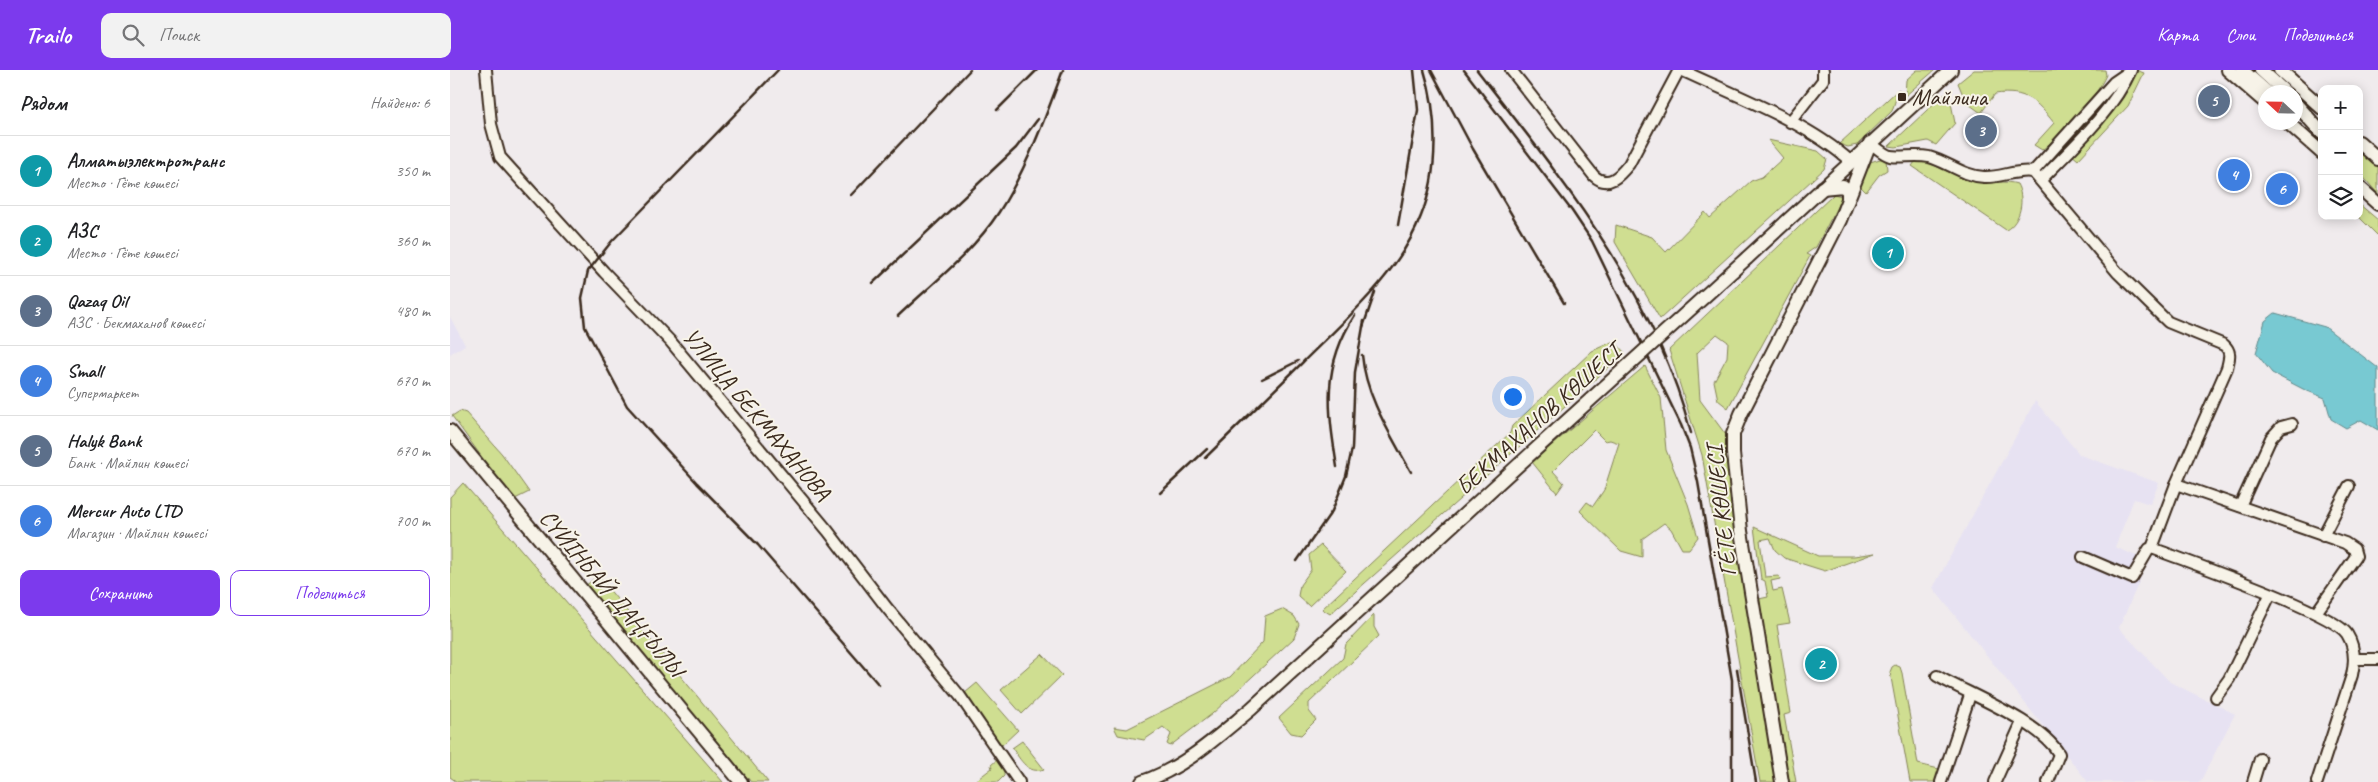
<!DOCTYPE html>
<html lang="ru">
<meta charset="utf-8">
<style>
:root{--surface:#fff;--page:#f2f2f2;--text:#202124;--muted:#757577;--line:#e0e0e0;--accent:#7c3aed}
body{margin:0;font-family:Caveat,sans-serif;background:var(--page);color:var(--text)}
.controls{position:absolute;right:15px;top:15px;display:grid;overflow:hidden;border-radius:10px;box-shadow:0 2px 12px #0003}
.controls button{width:45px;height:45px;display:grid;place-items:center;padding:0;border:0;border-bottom:1px solid var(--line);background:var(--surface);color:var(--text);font:25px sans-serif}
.compass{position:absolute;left:1808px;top:15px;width:45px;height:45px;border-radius:50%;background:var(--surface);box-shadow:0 2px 12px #0003;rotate:292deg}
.you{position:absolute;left:1062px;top:326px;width:18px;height:18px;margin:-12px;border:4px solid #fff;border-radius:50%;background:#1a73e8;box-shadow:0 0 0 8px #1a73e833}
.badge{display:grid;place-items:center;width:32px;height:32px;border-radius:50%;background:var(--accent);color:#fff;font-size:16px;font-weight:700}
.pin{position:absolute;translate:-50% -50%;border:2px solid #fff;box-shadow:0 1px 5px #0006}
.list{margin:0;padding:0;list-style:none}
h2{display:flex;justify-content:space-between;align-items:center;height:65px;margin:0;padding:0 20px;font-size:21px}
h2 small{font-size:16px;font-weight:400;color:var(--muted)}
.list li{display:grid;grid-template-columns:32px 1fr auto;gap:15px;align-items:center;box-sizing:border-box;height:70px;padding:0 20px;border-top:1px solid var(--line)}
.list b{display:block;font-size:19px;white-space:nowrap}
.list p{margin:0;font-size:16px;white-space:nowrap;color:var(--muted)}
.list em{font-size:16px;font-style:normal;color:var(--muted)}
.actions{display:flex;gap:10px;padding:15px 20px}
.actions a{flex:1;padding:11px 0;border:1px solid var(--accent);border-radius:10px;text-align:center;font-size:18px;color:var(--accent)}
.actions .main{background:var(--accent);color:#fff}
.icon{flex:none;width:28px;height:28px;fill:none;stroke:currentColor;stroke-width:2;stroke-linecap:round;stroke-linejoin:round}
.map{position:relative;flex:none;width:1928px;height:712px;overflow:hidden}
header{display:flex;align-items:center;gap:30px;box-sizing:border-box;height:70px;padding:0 25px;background:var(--accent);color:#fff}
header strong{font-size:24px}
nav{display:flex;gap:28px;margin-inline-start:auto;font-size:18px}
.search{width:350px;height:45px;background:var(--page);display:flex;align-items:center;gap:12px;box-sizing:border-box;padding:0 18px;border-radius:10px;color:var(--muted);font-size:19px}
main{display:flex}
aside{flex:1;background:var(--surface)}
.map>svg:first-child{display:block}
</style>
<header>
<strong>Trailo</strong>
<div class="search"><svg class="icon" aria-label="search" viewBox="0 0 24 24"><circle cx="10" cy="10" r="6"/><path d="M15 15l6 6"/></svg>Поиск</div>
<nav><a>Карта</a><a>Слои</a><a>Поделиться</a></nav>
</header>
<main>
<aside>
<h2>Рядом<small>Найдено: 6</small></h2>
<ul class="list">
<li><span class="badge" style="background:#0f9aa8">1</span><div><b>Алматыэлектротранс</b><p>Место · Гёте көшесі</p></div><em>350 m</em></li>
<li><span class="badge" style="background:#0f9aa8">2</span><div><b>АЗС</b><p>Место · Гёте көшесі</p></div><em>360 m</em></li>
<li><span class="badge" style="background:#5c6f8a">3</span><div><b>Qazaq Oil</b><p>АЗС · Бекмаханов көшесі</p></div><em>480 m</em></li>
<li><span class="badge" style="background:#3f7fe0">4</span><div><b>Small</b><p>Супермаркет</p></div><em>670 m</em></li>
<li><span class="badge" style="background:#5c6f8a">5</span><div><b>Halyk Bank</b><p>Банк · Майлин көшесі</p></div><em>670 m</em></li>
<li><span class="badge" style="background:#3f7fe0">6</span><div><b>Mercur Auto LTD</b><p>Магазин · Майлин көшесі</p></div><em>700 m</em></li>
</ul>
<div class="actions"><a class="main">Сохранить</a><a>Поделиться</a></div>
</aside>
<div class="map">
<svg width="1928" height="712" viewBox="0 0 1928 712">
<rect width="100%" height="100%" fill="#f0ebed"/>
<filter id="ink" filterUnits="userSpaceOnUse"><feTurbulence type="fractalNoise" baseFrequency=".02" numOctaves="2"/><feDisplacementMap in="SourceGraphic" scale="10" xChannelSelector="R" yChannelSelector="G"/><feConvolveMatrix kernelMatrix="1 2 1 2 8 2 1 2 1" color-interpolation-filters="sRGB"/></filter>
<g filter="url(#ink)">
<!-- built -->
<g fill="#e7e2f2">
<polygon points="0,247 15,275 0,284"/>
<polygon points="1585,331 1630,385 1709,413 1700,434 1684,429 1665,477 1698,491 1669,558 1720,612 1785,644 1750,712 1638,712 1483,518"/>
</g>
<!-- green -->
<g fill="#cfde91" stroke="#858458">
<polygon points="1467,0 1485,0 1455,26 1456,10"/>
<path d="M1524,0h131l1,5c-11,25 -43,58 -64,75l-8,-5 20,-22c-18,-23 -29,-33 -59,-29l-14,19 -15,-11 -8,-19z"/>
<polygon points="1686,0 1694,3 1678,36 1628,90 1621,84"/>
<polygon points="1449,19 1442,41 1407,75 1398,77 1389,74"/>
<polygon points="1661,20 1662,27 1629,67 1624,64"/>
<polygon points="1495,23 1501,33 1505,53 1486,75 1478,71 1446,77 1439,76"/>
<polygon points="1318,70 1368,81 1377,89 1374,99 1210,249 1165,172 1166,155 1202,167 1216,182 1255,142 1260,148 1301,111 1312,107 1333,88"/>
<polygon points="1909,80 1928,97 1928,124 1909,102"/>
<path d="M1468,88c21,9 41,21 64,24 12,2 23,-2 35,2 8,14 4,38 -11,46l-94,-64z"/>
<polygon points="1430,89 1436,89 1437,100 1429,105 1416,122 1408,114 1420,92"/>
<polygon points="1384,124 1391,126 1391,129 1366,177 1356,184 1360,186 1278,338 1268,330 1264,311 1277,287 1278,272 1267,264 1247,283 1250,330 1276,365 1330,712 1310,712 1252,385 1219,280"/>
<polygon points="1909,134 1928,150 1928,166 1908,146"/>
<polygon points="1164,271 1175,283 880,544 872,539 1060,363 1062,356 1142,281"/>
<polygon points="1195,296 1211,328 1216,380 1238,434 1248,467 1239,479 1232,479 1221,459 1214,453 1192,469 1192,487 1171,481 1130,441 1137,432 1143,436 1154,420 1169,373 1160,370 1155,371 1144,360 1103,401 1114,413 1107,423 1082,392"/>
<polygon points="10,341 16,343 52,384 79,422 63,430 2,346"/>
<polygon points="13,413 273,712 7,712 0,707 0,427"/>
<polygon points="1304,457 1368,486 1404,486 1425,483 1375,501 1334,488 1325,480 1320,468 1310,470 1315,507 1329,506 1330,509 1321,511 1323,521 1332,519 1340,553 1327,555 1341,643 1334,645 1346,712 1339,712 1309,529 1318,527 1315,511 1311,509"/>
<polygon points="871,475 896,501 859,536 848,526 850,515 861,500 859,485"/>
<polygon points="148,506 318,712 301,712 135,516"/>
<polygon points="832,539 844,546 849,554 844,568 762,644 720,676 717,674 721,664 713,657 694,670 668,665 664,657 677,659 780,607 813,572 815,546"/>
<polygon points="924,545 924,557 929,566 859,633 859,641 866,650 851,665 841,663 829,648 893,588 896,574"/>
<polygon points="592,584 612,605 572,644 551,620"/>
<polygon points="1445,595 1450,597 1452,603 1468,694 1489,699 1493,712 1460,712 1440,602 1442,597"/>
<polygon points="527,613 568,660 551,676 528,646 515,623"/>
<path d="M572,671l22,28c-16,6 -23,-9 -32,-21z"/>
<polygon points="549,688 554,697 554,706 548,712 524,712 542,698 541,695"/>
</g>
<!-- water -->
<polygon fill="#78c9d2" stroke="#60898a" points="1825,243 1875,257 1928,298 1928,360 1911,350 1896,358 1881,349 1875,328 1855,320 1822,303 1806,283 1815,251"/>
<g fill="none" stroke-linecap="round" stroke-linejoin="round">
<defs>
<g id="minor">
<polyline points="36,0 41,54 50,87 154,202 221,272 378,461 437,538 510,626 569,712"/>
<path d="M1061,0l83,106c15,13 26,-1 35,-12l50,-94"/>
<path d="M1231,0c53,25 126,52 169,91"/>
<polyline points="1340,52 1373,10 1373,0"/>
<path d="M1420,73c6,4 13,11 20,13 11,2 25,-2 39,1 19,5 34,19 55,20 16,1 33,-8 49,-5l85,101 50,49 56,23c8,7 5,14 3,23l-51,116 -24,64"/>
<polyline points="1583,102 1664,12 1680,1"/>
<path d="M1591,110c32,-33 71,-68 90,-110"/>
<polyline points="1726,414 1895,473 1904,479 1906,486 1866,543"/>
<polyline points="1790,436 1821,368 1831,357 1842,354"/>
<polyline points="1873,466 1899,416"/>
<path d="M1633,487l49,21 17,-29 3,-1c33,13 181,64 195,86 8,13 8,28 5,41l-35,107"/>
<polyline points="1905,589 1928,589"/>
<path d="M1487,606c33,19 104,46 122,78l-11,28"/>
<polyline points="1766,627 1779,609 1820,525"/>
<polyline points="1491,712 1520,625"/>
<polyline points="1545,712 1572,652"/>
<polyline points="1803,712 1810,689"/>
</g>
<g id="major">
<polyline points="1778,0 1816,33"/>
<polyline points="1792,0 1817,22"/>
<polyline points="1811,0 1835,22"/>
<polyline points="1830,0 1872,38"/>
<polyline points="1846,34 1872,63"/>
<polyline points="1837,52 1872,83"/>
<polyline points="1909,72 1928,89"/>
<polyline points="1909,117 1928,134"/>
<polyline points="1372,118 1393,116 1398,121 1398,130"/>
<polyline points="1297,188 1501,0"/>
<polyline points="0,361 291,712"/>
<path d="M692,712c42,-14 75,-45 109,-73l307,-280"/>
<polyline points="1332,712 1291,461 1283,383 1283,364 1291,344 1390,150 1420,73"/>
</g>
</defs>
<!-- minor casing -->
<use href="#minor" stroke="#3b2a1e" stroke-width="14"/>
<!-- major casing -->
<use href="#major" stroke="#3b2a1e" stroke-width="16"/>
<!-- minor -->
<use href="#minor" stroke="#f7f3e8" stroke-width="10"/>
<!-- major -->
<use href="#major" stroke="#f7f3e8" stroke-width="12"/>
<!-- rail -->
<g stroke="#3b2a1e" stroke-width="2.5">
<polyline points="328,0 162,171 138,201 132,228 135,257 177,336 247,413 308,475 429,615"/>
<polyline points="981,0 1023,79 1114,233"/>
<polyline points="1014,0 1122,141 1142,171 1231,355 1240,378 1248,412 1282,610 1282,712"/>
<path d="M1027,0c88,113 177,221 214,363"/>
<polyline points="547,40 587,0"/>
<polyline points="401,125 520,0"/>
<polyline points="948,155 968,40 964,0"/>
<polyline points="423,213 566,78 588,49"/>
<path d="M448,246c35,-33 75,-64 101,-104 27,-42 47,-96 64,-142"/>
<polyline points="913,257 925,222"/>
<path d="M912,285c4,43 29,80 49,117"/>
<polyline points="812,309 848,291"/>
<path d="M755,388c32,-31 65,-64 97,-95 43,-43 97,-89 119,-147 18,-44 17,-102 3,-146"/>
<path d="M887,397c-9,-57 -16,-100 18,-152"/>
<polyline points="710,423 757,379"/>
<polyline points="847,491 882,441 896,406 902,379 905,302 914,251"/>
<polyline points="1287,599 1306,712"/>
</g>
<defs>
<polyline id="major-bridge" points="1108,359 1297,188"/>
</defs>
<!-- major-bridge casing -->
<use href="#major-bridge" stroke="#3b2a1e" stroke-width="16" stroke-linecap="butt"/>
<!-- major-bridge -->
<use href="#major-bridge" stroke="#f7f3e8" stroke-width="12"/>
</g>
</g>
<!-- markers -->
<rect fill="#3b2a1e" stroke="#f7f3e8" stroke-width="2" x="1447" y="22" width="10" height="10" rx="2.5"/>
<g text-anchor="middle" stroke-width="4" stroke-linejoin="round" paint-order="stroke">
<!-- poi labels -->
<g font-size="24" fill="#3b2a1e" stroke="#f7f3e8" text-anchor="start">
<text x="1462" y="35">Майлина</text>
</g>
<!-- street labels -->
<g font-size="24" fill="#3b2a1e" stroke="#f7f3e8">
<text transform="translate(307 344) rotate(50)" y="8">УЛИЦА БЕКМАХАНОВА</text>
<text transform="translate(1088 349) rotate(-42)" y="8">БЕКМАХАНОВ КӨШЕСІ</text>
<text transform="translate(1271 441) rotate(-96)" y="8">ГЁТЕ КӨШЕСІ</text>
<text transform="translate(162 523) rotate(50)" y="8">СҮЙІНБАЙ ДАҢҒЫЛЫ</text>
</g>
</g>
</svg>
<div class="controls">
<button>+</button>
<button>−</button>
<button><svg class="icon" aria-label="layers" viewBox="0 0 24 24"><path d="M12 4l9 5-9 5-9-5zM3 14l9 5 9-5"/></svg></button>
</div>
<svg class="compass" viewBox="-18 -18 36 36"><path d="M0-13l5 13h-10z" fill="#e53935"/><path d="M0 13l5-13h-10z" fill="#757577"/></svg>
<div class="you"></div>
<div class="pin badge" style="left:1438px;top:183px;background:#0f9aa8">1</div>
<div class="pin badge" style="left:1371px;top:594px;background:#0f9aa8">2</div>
<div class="pin badge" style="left:1531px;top:61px;background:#5c6f8a">3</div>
<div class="pin badge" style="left:1784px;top:105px;background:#3f7fe0">4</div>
<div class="pin badge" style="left:1764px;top:31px;background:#5c6f8a">5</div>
<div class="pin badge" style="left:1832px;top:119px;background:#3f7fe0">6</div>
</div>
</main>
